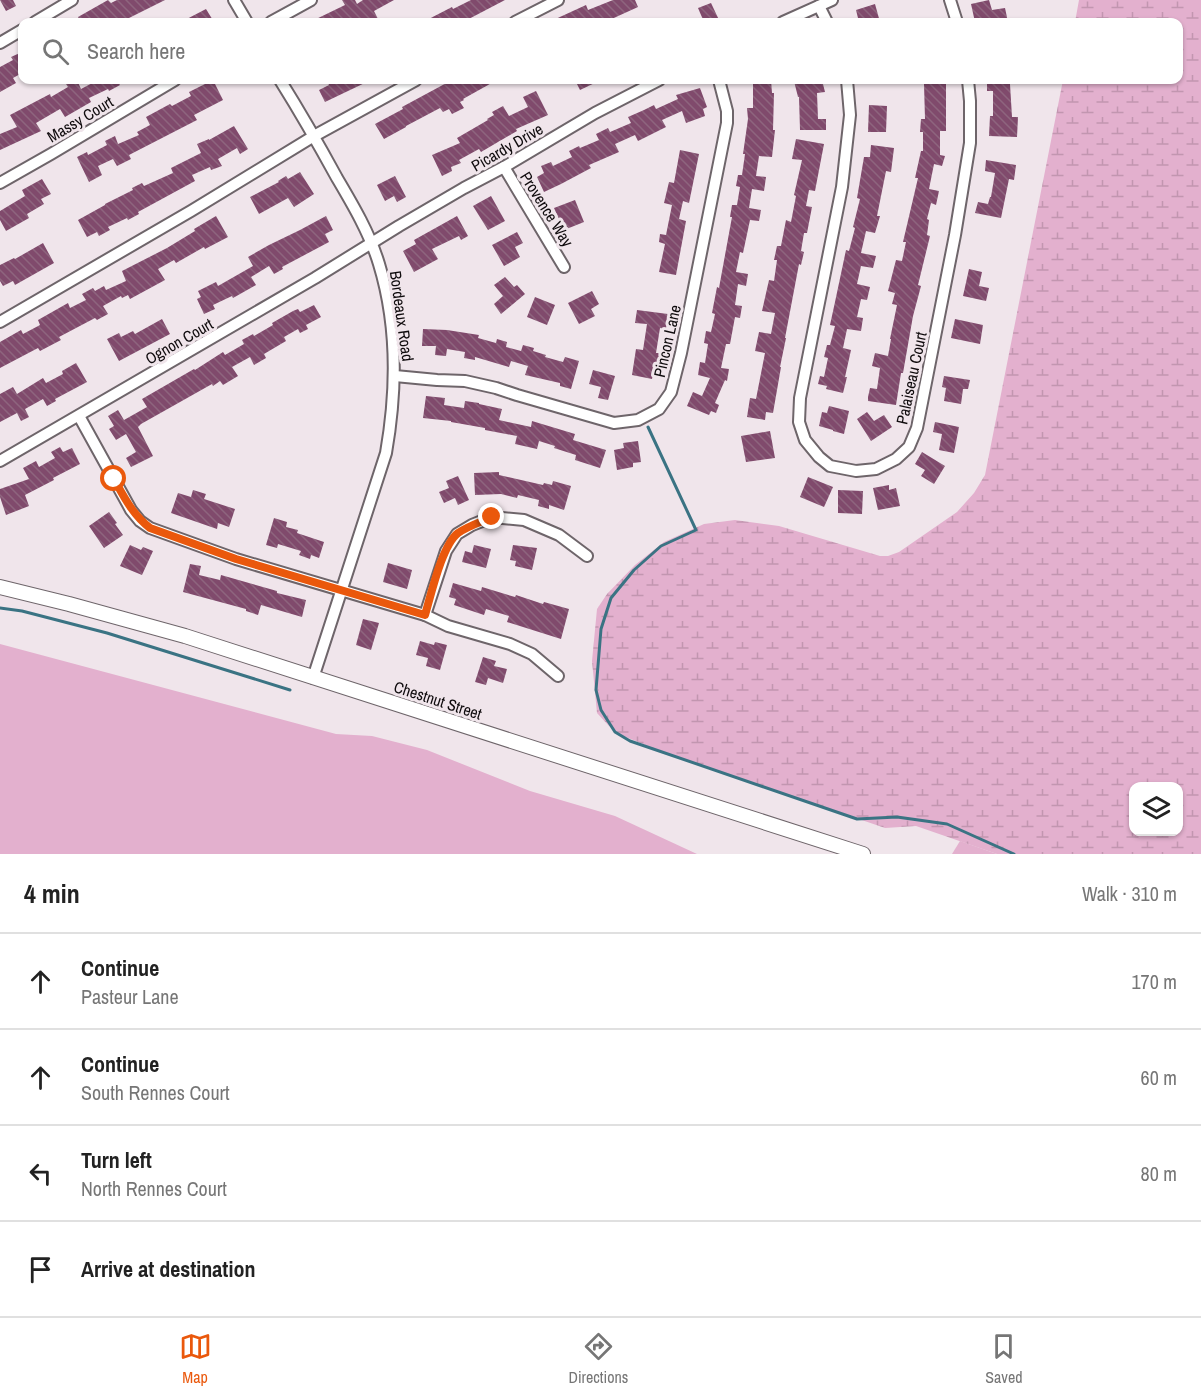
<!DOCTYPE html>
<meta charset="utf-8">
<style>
:root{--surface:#fff;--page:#f6f6f6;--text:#222;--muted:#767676;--line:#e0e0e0;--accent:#ea580c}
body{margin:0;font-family:"Archivo Narrow",sans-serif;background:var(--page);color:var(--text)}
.controls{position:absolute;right:18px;bottom:18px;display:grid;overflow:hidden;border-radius:12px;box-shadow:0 2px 4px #0004}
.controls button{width:54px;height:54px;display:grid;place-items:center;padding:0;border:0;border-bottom:2px solid var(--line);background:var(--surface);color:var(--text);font:30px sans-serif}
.stop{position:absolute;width:18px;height:18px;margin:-14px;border:4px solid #ea580c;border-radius:50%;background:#fff}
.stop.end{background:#ea580c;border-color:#fff;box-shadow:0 2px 6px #0008}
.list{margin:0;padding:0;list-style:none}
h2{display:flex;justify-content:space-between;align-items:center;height:78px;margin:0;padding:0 24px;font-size:26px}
h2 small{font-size:20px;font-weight:400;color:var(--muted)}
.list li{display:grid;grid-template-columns:39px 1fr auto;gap:18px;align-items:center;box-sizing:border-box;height:96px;padding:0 24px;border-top:2px solid var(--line)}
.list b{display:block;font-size:22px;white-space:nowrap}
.list p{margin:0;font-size:20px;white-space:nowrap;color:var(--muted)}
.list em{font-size:20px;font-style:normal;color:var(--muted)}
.icon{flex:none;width:33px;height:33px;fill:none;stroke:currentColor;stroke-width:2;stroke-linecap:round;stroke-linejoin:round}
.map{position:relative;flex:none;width:1201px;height:854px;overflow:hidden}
.search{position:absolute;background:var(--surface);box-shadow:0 2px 4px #0004;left:18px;right:18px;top:18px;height:66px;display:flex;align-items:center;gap:15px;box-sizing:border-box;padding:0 21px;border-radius:12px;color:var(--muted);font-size:22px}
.sheet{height:462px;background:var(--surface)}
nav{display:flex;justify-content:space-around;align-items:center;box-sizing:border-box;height:84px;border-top:2px solid var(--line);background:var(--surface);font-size:16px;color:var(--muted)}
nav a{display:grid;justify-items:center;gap:3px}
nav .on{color:var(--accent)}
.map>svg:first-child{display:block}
</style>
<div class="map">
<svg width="1201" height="854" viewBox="0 0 1201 854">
<defs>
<pattern id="wetland-marsh" width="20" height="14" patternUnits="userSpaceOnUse" patternTransform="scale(1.5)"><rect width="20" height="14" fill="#e3b0ce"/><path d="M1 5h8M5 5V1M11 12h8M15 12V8" fill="none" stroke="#c296b0"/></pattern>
<pattern id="building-back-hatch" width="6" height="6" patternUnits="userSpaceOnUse" patternTransform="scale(1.5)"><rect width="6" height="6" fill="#804a6c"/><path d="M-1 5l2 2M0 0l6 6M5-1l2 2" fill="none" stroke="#8e657e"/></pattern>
</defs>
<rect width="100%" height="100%" fill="#f0e5eb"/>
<!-- green -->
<g fill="#e3b0ce">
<polygon points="0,644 336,734 372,736 427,750 530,791 615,816 697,854 0,854"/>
<polygon points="960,841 997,854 952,854"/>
</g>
<!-- wetland -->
<path fill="url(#wetland-marsh)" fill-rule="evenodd" d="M1079,0h122v854h-204l-81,-28 -31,2 -230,-79 -34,-14 -12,-9 -12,-13 -5,-52 5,-52 10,-15 28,-29 29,-23 40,-18 31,-4 44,6 101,30h8l11,-4 58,-40 17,-19 11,-18 78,-395h115v-58h-103zM1134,786h44v46h-44z"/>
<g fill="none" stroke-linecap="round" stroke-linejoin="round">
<!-- stream -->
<g stroke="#3a7383" stroke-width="3">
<polyline points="648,427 696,530 661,546 634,570 611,598 601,629 596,690 601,710 615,732 630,741 857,819 897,817 947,824 1014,854"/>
<polyline points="0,608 22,611 107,633 290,690"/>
</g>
</g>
<!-- building -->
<g fill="url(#building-back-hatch)">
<polygon points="0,0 13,0 16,6 6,11"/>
<polygon points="108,0 111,3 117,0 165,0 121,22 81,22 78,17"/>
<polygon points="342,0 355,0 357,4 363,0 394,0 374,11 378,19 372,22 310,22 345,5"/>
<polygon points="471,0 505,0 463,22 423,22 452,7 453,9"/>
<polygon points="613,0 635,0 638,7 605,22 549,22 586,5 588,10"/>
<polygon points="989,0 992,10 1005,8 1008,22 975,22 971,4"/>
<polygon points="711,3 720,22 704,22 698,8"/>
<polygon points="875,4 880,22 859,22 856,10"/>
<polygon points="206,9 214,22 181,22"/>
<polygon points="22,52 22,73 13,78 16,83 0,92 0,67 13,60 11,57"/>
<polygon points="74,80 77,80 81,89 98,80 117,80 120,85 109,91 108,89 89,98 91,102 65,117 60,109 36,123 41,131 0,150 0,134 17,127 10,115 50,94 51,97 68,87 66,84"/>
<polygon points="213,80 223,100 194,115 197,120 129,155 131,159 117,166 113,159 98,166 102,175 89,182 77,157 87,152 88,155 107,145 105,141 115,136 118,144 139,135 137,132 150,125 146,117 170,104 172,106 191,96 189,92"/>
<polygon points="326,80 371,80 325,102 319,90 329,85"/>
<polygon points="452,80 497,80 463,99 464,100 460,102 464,108 452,114 449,109 443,112 440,108 406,126 406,127 384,139 375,124 403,109 402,107"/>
<polygon points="575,80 601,80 580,90"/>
<polygon points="753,80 771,80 772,93 774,93 773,130 775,130 772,157 759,156 756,176 766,177 764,191 752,189 749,208 761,210 759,221 750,220 743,253 740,252 736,272 748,274 746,286 738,284 735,305 742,306 740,318 735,317 730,344 726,344 721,368 729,369 727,381 725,380 715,403 719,405 716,413 711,411 709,415 687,406 693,392 702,396 710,378 698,375 700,362 705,363 708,344 704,343 706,331 711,332 715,314 712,313 717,287 719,288 732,217 730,217 732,205 737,205 740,187 736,186 738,175 742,175 745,154 743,154 748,119 747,108 753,108"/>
<polygon points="799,80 822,80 825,92 817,93 818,119 826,119 826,130 800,130 799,97 798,97 794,81"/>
<polygon points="987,81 999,81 999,84 1010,84 1012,117 1018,117 1017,137 989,136 990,116 993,116 993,91 987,91"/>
<polygon points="924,84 946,84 946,131 940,131 940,155 945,156 942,166 934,164 929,189 939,191 936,205 931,203 927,219 929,220 927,235 930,236 918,285 921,286 913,316 903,373 901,373 896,405 868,401 868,397 870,388 877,389 880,368 872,366 875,353 888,356 891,339 890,339 897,305 892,304 895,293 888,291 896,260 902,261 906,242 903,242 918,178 915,178 921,151 923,151 923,132 920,132 921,119 925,119"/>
<polygon points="700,88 707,107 703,109 705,116 686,123 682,111 662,120 666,127 638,141 635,135 615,144 619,152 589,165 591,168 561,184 544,192 537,177 544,173 541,166 551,162 553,166 572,157 569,151 579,146 580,148 599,140 596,134 608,128 610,132 631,123 628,117 644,110 654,105 656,109 678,99 676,95"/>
<polygon points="536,91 548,115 516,129 517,131 481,152 479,149 459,160 461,163 451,167 452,171 442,176 432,155 460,143 457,138 488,120 487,119 494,115 492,112 503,106 509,116 528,107 523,97"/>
<polygon points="869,105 887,106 886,132 868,132"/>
<polygon points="234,126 248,149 240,154 237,148 218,159 222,166 211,170 210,167 192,175 195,181 138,212 139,214 128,220 127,218 108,227 110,230 99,236 97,232 87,237 78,220 105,205 105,204 133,190 132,188 142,183 144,186 173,173 171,168 201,153 197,144 209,139 209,140"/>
<polygon points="796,139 824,144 815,191 809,190 806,206 812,207 807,233 804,233 801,251 804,252 801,265 799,264 785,338 786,338 780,367 781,367 773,413 766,412 765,420 747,417 750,398 756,399 765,353 755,351 759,332 771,334 775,313 762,311 769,280 774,281 777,260 774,260 777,246 781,246 786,220 791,222 796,196 794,195 802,160 792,159"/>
<polygon points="871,145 894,148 891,172 886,171 877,216 880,216 875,233 866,231 861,253 876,256 873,268 861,266 857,284 870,287 867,300 861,299 857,317 863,318 861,331 847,329 843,348 851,350 845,377 847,377 843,393 826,389 827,386 818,384 820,376 824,377 828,358 824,357 827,345 830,345 835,326 830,325 835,302 846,250 849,251 855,228 853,227 860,199 857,198 864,157 870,157"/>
<polygon points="680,150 699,154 689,203 683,201 679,219 686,221 676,275 659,272 665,244 659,242 660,234 666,235 672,205 664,203 669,182 674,183"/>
<polygon points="986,160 1016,165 1014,180 1009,179 1001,218 975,213 978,202 988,204 990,197 991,197 995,173 985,171"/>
<polygon points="300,172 314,194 294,207 288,198 259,214 250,197 279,182 278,181 286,176 288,179"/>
<polygon points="395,176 406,197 397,202 394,196 385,201 377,185"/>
<polygon points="42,179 51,194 41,199 44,204 27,214 29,218 6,231 0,220 0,211 25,196 22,190"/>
<polygon points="491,196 505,221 488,230 473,206"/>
<polygon points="575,200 584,222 564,230 554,208"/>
<polygon points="216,216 228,237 205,249 204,247 176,263 174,260 158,269 165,280 130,299 128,295 122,298 121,296 103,306 108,314 97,320 95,318 59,337 61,340 40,351 38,348 0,368 0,342 21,330 23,334 40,325 38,320 68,303 70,308 86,300 82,294 93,288 95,291 104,286 106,290 126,281 122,271 167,248 195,231 194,229"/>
<polygon points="326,216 333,230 325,234 329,242 282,267 283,269 274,274 269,266 251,277 256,285 233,298 232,296 213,305 215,309 204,314 197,299 201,297 198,291 216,282 218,286 253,266 248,257 269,245 300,230"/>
<polygon points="457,216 468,236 461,240 459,236 432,249 438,259 414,272 403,251 416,244 414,240"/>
<polygon points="517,232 523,243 515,247 520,257 504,266 492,245"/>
<polygon points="43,243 54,263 15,285 13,281 3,286 0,281 0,265 14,258 15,259"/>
<polygon points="969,269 982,272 979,286 989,288 986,301 963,296"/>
<polygon points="505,277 514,287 517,285 525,294 501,314 494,304 503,296 494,285"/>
<polygon points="592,291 599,304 591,309 595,316 579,324 568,303"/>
<polygon points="535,297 555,305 547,325 527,317"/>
<polygon points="314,305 321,317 306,325 308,329 300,333 298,329 284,337 286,341 264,354 266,358 254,365 250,357 232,367 238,376 223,385 220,381 213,386 212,384 141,424 138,427 153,456 131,467 126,458 136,452 126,434 116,440 109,429 114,426 108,416 118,410 124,420 147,407 142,399 194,369 195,370 223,352 225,355 244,344 242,340 253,334 254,336 273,325 272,323 293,311 298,309 300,312"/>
<polygon points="637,310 668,314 666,329 660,328 656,353 660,353 658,365 655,364 652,379 632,375 636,349 643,350 647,324 635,323"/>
<polygon points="162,319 170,334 119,361 107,339 119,333 121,337 133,331 135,334"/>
<polygon points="955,319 983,325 980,344 951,338"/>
<polygon points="423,329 447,330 479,335 478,338 496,343 497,339 507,342 506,347 521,351 523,345 534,348 533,351 546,355 545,357 563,362 565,357 579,361 571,389 560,386 560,383 525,375 528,366 511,361 509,367 475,357 475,360 464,358 465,352 447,349 446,356 435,355 436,346 422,346"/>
<polygon points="76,363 87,382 55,399 56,401 47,406 43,399 25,409 29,417 21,421 17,413 0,422 0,394 13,387 17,394 43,378 46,383 63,374 62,371"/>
<polygon points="593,370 615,376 608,400 598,398 601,387 589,384"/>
<polygon points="944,376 970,380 968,389 963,389 961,404 944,401 946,388 942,387"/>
<polygon points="426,396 445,398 444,405 464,408 465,401 479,403 479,404 502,409 499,420 531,427 532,421 575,434 573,440 606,450 600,468 575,460 576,455 554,448 555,446 539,441 537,449 515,444 517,436 485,430 485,428 451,422 451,421 423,418"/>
<polygon points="829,406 849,411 844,434 833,431 833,430 819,426 822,412 827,413"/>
<polygon points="867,412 874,421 884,415 892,427 871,441 857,419"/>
<polygon points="935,422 959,427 954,453 939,450 942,434 933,432"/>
<polygon points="770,431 775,458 746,462 741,436"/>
<polygon points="638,441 641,462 633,463 633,467 617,470 614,450 624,448 623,443"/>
<polygon points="60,447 63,452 72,448 80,464 53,478 54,480 25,495 29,506 6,515 0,497 0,489 29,479 23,468 36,461 39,467 55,458 51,452"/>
<polygon points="922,452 945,466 934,484 921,476 925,470 915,464"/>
<polygon points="499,472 499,475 543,485 544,483 552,485 553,481 571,486 564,510 549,505 549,509 538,506 539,500 518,495 517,498 501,494 475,495 474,473"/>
<polygon points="458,476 469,500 458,505 455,498 444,503 439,492 449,488 446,481"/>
<polygon points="808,477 833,487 824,507 800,497"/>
<polygon points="889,485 889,490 896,488 900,506 878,510 873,488"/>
<polygon points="193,490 206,494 204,499 235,509 229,527 218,523 217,529 171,513 178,493 191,497"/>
<polygon points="838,490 863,491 862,514 838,513"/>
<polygon points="109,512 117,523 115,524 123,535 104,548 89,526"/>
<polygon points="274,518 287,522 286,527 298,530 297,533 324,542 319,558 311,555 310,559 299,555 301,551 278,544 277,548 266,545"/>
<polygon points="130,545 141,550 143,547 153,551 142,575 120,566"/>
<polygon points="474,545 491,549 486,568 462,562 465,551 472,553"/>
<polygon points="513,545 537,548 532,570 515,566 516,561 510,560"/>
<polygon points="388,563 412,570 407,589 383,582"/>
<polygon points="190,564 201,566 199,575 220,580 221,575 277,591 277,593 306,600 302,617 261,605 258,615 246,611 246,609 183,592"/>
<polygon points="453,583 481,591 482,587 515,597 516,595 543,604 544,602 569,609 561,639 507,622 509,616 486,609 484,615 454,605 456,599 449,597"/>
<polygon points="363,619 379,623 371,650 356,645"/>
<polygon points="420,641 434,645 435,642 447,645 440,670 426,666 428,658 416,655"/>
<polygon points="483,657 496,661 494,666 507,669 503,683 488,678 486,685 475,682"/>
</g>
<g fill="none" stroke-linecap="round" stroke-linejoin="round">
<defs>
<g id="minor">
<polyline points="234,0 247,22"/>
<polyline points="950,0 957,22"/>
<polyline points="819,6 827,22"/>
<polyline points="35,22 72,0"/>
<polyline points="271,22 311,0"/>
<polyline points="515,22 558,0"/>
<polyline points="783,22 832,0"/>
<polyline points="0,43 22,30"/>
<path d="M280,80c20,32 39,65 57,98 16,27 33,56 42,86 19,62 18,126 7,189l-73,225"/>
<polyline points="847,80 850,115 842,187 800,398 799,422 805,440 819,457 830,466 856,471 876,469 896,459 909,447 917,428 955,235 970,143 970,101 968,80"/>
<polyline points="504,167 564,267"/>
<polyline points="0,183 51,154 175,80"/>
<polyline points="0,322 191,211 314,136 416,80"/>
<polyline points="395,376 437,380 465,381 496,388 517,395 614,423 638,420 659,409 671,392 681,353 727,123 727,111 719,80"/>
<polyline points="79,416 131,510 140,521 150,528 236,559 425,615 448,626 510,644 532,654 558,676"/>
<polyline points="0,461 315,278 399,226 464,188 504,167 595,113 659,80"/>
<polyline points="425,615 446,551 457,534 472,525 492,517 524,520 559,535 587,556"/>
</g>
<polyline id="major" points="0,587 69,604 185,636 863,854"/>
</defs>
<!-- minor casing -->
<use href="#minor" stroke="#6e656a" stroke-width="14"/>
<!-- major casing -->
<use href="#major" stroke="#6e656a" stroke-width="16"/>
<!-- minor -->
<use href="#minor" stroke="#fff" stroke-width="10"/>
<!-- major -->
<use href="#major" stroke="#fff" stroke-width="14"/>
</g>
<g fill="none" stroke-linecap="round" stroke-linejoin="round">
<!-- route -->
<path stroke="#ea580c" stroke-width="8" d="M114,479c10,18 19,36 36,49l86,31 189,56c6,-20 17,-70 33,-82 10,-7 23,-11 34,-16"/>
</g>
<g text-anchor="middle" stroke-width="6" stroke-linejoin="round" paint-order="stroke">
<!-- street labels -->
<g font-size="16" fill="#0f0b0d" stroke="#f0e5eb">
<text transform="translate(80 119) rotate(-31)" y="6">Massy Court</text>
<text transform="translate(507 147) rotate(-30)" y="6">Picardy Drive</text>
<text transform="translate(547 209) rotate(58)" y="6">Provence Way</text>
<text transform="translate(402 316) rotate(82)" y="6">Bordeaux Road</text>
<text transform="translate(179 341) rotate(-30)" y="6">Ognon Court</text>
<text transform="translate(667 341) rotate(-77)" y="6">Pincon Lane</text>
<text transform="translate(911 378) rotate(-78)" y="6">Palaiseau Court</text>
<text transform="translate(438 700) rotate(18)" y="6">Chestnut Street</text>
</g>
</g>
</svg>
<div class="controls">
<button><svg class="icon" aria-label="layers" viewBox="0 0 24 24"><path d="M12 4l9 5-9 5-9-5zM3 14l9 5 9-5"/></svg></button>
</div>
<div class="stop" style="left:114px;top:479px"></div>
<div class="stop end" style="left:492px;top:517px"></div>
<div class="search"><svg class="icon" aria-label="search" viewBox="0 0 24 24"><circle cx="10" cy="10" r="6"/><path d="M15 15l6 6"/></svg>Search here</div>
</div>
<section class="sheet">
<h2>4 min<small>Walk · 310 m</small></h2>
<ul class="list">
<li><svg class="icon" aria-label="ahead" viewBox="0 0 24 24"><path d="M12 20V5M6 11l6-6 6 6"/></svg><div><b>Continue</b><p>Pasteur Lane</p></div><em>170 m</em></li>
<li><svg class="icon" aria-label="ahead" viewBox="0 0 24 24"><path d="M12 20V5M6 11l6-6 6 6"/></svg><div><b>Continue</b><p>South Rennes Court</p></div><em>60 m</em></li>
<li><svg class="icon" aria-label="left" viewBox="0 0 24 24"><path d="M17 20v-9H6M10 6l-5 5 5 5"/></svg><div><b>Turn left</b><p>North Rennes Court</p></div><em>80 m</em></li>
<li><svg class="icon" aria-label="arrive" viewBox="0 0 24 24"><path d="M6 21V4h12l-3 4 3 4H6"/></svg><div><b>Arrive at destination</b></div></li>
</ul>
</section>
<nav>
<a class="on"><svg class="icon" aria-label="map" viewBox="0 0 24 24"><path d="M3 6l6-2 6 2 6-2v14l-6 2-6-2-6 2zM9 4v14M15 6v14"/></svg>Map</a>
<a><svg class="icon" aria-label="directions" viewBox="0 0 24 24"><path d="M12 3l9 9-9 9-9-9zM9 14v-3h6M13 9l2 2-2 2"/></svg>Directions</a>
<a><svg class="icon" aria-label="saved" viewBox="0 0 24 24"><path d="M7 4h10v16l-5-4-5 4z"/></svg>Saved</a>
</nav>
